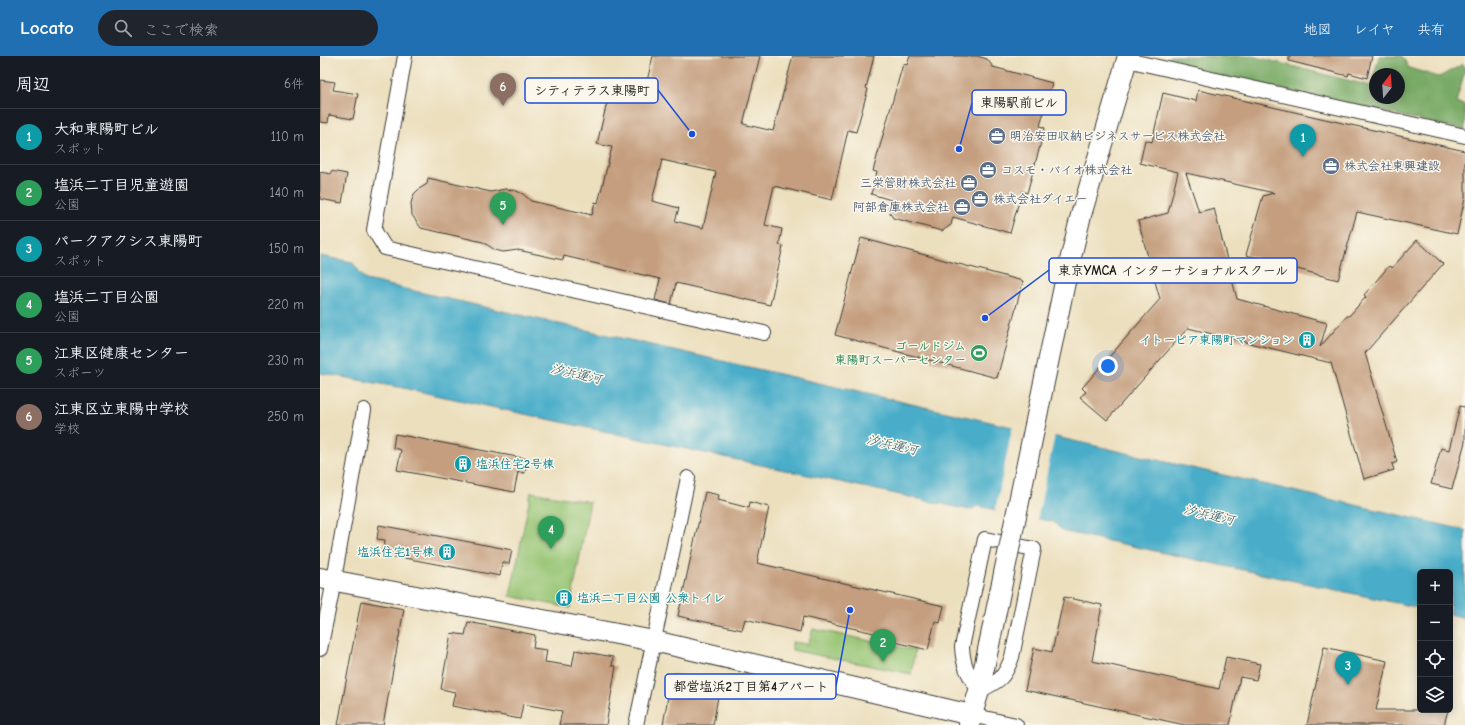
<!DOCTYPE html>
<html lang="ja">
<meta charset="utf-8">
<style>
:root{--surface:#171b24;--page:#20242c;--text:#f1f3f6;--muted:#9ea1a6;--line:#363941;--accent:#1f6fb2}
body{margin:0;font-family:"Comic Neue","Klee One",sans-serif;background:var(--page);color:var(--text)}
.controls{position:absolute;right:12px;bottom:12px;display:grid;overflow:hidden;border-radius:6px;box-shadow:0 2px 10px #0003}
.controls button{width:36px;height:36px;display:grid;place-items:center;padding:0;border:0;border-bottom:1px solid var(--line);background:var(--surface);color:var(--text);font:20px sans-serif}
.compass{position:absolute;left:1049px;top:12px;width:36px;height:36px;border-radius:50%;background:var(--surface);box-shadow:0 2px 10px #0003;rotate:17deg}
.you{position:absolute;left:788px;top:310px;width:14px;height:14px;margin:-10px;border:3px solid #fff;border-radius:50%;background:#1a73e8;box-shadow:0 0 0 6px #1a73e833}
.badge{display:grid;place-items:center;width:26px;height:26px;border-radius:50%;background:var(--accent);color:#fff;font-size:13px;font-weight:700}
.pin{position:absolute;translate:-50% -33px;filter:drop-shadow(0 1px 2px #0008)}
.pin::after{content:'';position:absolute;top:21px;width:14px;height:12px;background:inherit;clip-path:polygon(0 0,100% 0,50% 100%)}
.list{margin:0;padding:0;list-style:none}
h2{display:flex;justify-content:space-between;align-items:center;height:52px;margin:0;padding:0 16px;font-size:17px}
h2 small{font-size:13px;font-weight:400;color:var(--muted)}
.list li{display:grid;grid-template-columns:26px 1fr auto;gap:12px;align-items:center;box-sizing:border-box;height:56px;padding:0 16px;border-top:1px solid var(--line)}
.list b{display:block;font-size:15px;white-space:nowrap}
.list p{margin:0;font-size:13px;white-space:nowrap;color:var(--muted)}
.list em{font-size:13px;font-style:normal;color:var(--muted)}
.icon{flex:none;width:22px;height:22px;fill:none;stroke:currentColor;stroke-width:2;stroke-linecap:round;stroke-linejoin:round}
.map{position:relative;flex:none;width:1145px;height:669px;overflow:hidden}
header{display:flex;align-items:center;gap:24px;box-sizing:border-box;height:56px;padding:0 20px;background:var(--accent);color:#fff}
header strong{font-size:19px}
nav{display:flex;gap:22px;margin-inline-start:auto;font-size:14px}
.search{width:280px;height:36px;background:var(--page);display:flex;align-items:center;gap:10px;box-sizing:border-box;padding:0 14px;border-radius:22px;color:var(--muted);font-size:15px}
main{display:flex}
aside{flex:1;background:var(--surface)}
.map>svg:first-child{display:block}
</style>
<header>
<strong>Locato</strong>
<div class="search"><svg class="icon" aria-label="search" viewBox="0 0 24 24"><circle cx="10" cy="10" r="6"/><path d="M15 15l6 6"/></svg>ここで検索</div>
<nav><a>地図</a><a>レイヤ</a><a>共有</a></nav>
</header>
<main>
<aside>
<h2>周辺<small>6件</small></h2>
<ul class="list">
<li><span class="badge" style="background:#0f9aa8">1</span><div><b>大和東陽町ビル</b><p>スポット</p></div><em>110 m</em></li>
<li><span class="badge" style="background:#2e9e5b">2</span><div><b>塩浜二丁目児童遊園</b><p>公園</p></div><em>140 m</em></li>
<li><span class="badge" style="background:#0f9aa8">3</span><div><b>パークアクシス東陽町</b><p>スポット</p></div><em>150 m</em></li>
<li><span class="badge" style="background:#2e9e5b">4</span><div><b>塩浜二丁目公園</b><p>公園</p></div><em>220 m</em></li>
<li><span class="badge" style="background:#2e9e5b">5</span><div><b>江東区健康センター</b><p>スポーツ</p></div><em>230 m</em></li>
<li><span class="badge" style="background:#8d6e63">6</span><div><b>江東区立東陽中学校</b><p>学校</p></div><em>250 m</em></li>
</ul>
</aside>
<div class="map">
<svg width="1145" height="669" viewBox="0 0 1145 669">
<rect width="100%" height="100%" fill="#fbf7ec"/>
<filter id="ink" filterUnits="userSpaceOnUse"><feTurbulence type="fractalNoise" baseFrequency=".025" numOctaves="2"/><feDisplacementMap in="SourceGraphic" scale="8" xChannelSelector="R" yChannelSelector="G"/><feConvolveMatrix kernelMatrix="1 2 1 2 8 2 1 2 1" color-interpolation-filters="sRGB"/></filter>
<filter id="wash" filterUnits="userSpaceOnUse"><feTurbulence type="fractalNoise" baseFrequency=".012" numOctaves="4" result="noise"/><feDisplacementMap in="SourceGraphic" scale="16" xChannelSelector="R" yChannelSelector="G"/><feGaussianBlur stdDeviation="0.9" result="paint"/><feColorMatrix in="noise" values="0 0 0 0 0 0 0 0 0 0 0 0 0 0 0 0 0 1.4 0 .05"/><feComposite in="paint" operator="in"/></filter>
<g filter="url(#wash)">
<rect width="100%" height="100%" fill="#ecdfbe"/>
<!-- green -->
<g fill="#97c574" stroke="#5a7048">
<polygon points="211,436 270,446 250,552 190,540"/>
<polygon points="493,573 595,594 591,618 472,594 472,586 488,588"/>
</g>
<!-- forest -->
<path fill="#79aa66" stroke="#4a6341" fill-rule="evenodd" d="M850,0h82l119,30 8,-30h23l7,12 30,9 24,-13 2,6 -9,33 9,2v25l-298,-66zM1055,18h24v24h-24z"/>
<!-- water -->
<polygon fill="#4aadc9" stroke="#336472" points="0,200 32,206 46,224 1145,474 1145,562 1130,558 1130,516 1100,516 1100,552 742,475 734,466 657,450 650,454 83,332 0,317"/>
<!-- pier -->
<polygon fill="#ecdfbe" points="693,369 735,379 717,464 675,456"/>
<g id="blocks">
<!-- building -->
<g fill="#c49e7e" fill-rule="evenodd">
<path d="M333,0h107l-17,68 30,7 20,-75h81l-8,32 2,1 -12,43 -8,-2 -16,70 -58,-14 -9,39 17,4 -3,16 4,1 -13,59 -94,-22 -5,21 -16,-4 5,-21 -96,-23 -1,4 -45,-10 -15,2 -8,-2 -12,-8 -62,-14 -9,-13 -1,-12 3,-9 5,-5 8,-5 1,-6 63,14 14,-3 9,1 9,4 8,7 61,14 3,-13 3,1 14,-56 -15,-3 12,-50 33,8zM342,104l54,12 -13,56 -28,-7 4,-13 -27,-7z"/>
<polygon points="590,0 657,0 667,3 673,11 732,27 720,70 725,72 707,137 702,135 690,177 633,161 631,169 622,175 573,162 568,153 571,144 551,138 557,116 553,115 583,8 587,9"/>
<polygon points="969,0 1052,0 1047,22 1029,17 1028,20 969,5"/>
<polygon points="0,24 15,26 13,34 38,38 33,63 9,59 8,67 0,66"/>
<polygon points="878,34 1145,95 1145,142 1137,178 1037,156 1018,224 926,199 943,140 954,137 866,117 879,156 894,152 917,243 1007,267 1000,291 1027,260 1029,260 1046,241 1044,239 1069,210 1072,212 1097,184 1123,208 1045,297 1077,406 1072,408 1074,414 1044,423 1011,307 868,272 787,364 760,341 766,336 762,332 840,243 818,165 848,157 858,116 820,107 825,84 832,86 843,37 876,45"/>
<polygon points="11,115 27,118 22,147 0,143 0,116 11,118"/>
<polygon points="541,182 703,225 677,322 515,279"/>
<polygon points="1140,350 1145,351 1145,386 1132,433 1111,428 1121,392 1129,394"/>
<polygon points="75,378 208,403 205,417 198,416 194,436 77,414 81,394 73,392"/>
<polygon points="385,436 399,439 398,444 429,452 430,446 449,451 437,507 624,550 620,567 615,565 608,594 563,583 563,579 483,561 480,576 425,563 422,574 358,560"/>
<polygon points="59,469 192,494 189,508 182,506 180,520 63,498 65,484 57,483"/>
<polygon points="744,541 782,549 772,605 899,633 906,601 940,608 936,624 920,621 910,669 865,669 705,634 714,592 732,596"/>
<polygon points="41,545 84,553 63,669 18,669"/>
<polygon points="148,566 215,579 213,592 227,594 225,606 252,610 255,594 293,601 292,610 296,610 286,669 239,669 242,655 203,648 200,663 132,650 135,636 121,633 131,577 145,579"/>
<polygon points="1004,591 1067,605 1056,654 1128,654 1124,669 987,669"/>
<polygon points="352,618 385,625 384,632 399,635 393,669 343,669"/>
</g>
</g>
</g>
<g filter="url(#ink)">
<use href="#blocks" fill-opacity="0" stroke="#3b3934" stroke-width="1"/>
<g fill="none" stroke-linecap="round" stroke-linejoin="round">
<defs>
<g id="street">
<polyline points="85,0 54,174 65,192 444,277"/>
<polyline points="807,4 1145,80"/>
<path d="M665,483l49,10 -22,108c-8,22 -13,24 -33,34 -10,-16 -16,-24 -17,-44z"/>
<polyline points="0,593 11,540 44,354"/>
<polyline points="651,659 696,669"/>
<polyline points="316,669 368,422"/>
</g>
<g id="secondary">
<polyline points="745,226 761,159 808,0"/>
<polyline points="0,522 334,585 651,659"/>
<polyline points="649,669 659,635 669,589"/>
</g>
</defs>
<!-- street casing -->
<use href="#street" stroke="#3b3934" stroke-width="16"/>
<!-- secondary casing -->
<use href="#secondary" stroke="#3b3934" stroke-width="22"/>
<!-- street -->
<use href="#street" stroke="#fff" stroke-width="14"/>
<!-- secondary -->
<use href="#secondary" stroke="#fff" stroke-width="20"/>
<defs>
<polyline id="secondary-bridge" points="669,589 745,226"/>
</defs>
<!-- secondary-bridge casing -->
<use href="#secondary-bridge" stroke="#3b3934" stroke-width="22" stroke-linecap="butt"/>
<!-- secondary-bridge -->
<use href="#secondary-bridge" stroke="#fff" stroke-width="20"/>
</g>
</g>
<!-- icons -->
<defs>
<symbol id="office-disc" viewBox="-11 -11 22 22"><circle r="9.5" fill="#5c6f8a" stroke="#fbf7ec"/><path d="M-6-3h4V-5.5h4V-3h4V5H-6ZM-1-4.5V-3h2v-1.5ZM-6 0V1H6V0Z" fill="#fff"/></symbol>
<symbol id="building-disc" viewBox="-11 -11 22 22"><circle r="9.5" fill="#0f9aa8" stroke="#fbf7ec"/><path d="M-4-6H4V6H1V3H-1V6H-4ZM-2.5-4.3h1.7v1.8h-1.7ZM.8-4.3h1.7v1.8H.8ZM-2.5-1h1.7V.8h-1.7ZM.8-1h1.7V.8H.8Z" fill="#fff"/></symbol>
<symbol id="stadium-disc" viewBox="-11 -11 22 22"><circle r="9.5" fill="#2e9e5b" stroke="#fbf7ec"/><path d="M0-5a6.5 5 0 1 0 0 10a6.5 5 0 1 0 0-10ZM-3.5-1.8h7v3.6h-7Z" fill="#fff"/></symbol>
</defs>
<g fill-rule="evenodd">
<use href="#office-disc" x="667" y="70" width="20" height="20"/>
<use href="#office-disc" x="1001" y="100" width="20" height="20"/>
<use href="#office-disc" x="658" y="104" width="20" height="20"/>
<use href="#office-disc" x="639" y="117" width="20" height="20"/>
<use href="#office-disc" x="650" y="133" width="20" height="20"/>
<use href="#office-disc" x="632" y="141" width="20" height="20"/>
<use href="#building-disc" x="977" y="274" width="20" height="20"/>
<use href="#stadium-disc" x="649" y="287" width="20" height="20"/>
<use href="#building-disc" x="133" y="398" width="20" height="20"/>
<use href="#building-disc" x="117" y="486" width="20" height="20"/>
<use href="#building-disc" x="234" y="532" width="20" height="20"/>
</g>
<g text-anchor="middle" stroke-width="3" stroke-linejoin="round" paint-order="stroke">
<!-- service labels -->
<g font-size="12" font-weight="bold" fill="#4e5e75" stroke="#fbf7ec" text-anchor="start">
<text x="690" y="84">明治安田収納ビジネスサービス株式会社</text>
<text x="1024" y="114">株式会社東興建設</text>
<text x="681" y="118">コスモ・バイオ株式会社</text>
<text x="636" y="131" text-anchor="end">三栄管財株式会社</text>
<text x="673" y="147">株式会社ダイエー</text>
<text x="629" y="155" text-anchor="end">阿部倉庫株式会社</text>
</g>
<!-- culture labels -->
<g font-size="12" font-weight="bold" fill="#0d838f" stroke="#fbf7ec" text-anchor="end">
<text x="974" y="288">イトーピア東陽町マンション</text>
<text x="156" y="412" text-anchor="start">塩浜住宅2号棟</text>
<text x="114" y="500">塩浜住宅1号棟</text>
<text x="257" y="546" text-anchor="start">塩浜二丁目公園 公衆トイレ</text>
</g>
<!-- leisure labels -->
<g font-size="12" font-weight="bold" fill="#27864d" stroke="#fbf7ec" text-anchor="end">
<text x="646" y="294">ゴールドジム<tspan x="646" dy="14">東陽町スーパーセンター</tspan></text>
</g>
<!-- water labels -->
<g font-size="13" font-style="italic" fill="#315d6a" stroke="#fbf7ec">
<text transform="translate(256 317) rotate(13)" y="5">汐浜運河</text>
<text transform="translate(572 388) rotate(13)" y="5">汐浜運河</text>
<text transform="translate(889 458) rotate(13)" y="5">汐浜運河</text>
</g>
</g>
<!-- callouts -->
<path fill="none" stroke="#1d4ed8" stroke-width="1.5" d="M372 78L338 34M639 93L652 47M665 262L729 214M530 554L516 630"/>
<g fill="#1d4ed8" stroke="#fbf7ec" stroke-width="1.5">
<circle cx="372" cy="78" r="4"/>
<circle cx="639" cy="93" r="4"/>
<circle cx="665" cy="262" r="4"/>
<circle cx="530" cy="554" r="4"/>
</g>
<g fill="#fbf7ec" stroke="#1d4ed8" stroke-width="1.5">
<rect x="205" y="22" width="133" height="25" rx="4"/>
<rect x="652" y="34" width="94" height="25" rx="4"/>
<rect x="729" y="202" width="248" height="25" rx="4"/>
<rect x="345" y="618" width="171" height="25" rx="4"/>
</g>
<g font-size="13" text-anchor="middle" font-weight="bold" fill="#1c1c1c">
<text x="272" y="39">シティテラス東陽町</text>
<text x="699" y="51">東陽駅前ビル</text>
<text x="853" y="219">東京YMCA インターナショナルスクール</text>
<text x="431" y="635">都営塩浜2丁目第4アパート</text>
</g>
</svg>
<div class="controls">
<button>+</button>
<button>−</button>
<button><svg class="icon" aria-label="locate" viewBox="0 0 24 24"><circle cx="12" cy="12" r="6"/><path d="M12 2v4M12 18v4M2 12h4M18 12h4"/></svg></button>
<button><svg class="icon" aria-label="layers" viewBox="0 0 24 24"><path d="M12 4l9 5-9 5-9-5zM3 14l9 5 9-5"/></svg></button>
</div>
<svg class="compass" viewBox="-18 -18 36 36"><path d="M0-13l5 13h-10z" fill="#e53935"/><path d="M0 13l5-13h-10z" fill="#9ea1a6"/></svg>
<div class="you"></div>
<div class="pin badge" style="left:983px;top:101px;background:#0f9aa8">1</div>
<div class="pin badge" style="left:563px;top:606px;background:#2e9e5b">2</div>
<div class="pin badge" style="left:1028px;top:629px;background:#0f9aa8">3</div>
<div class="pin badge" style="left:231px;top:493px;background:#2e9e5b">4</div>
<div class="pin badge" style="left:183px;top:169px;background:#2e9e5b">5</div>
<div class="pin badge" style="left:183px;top:50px;background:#8d6e63">6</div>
</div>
</main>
